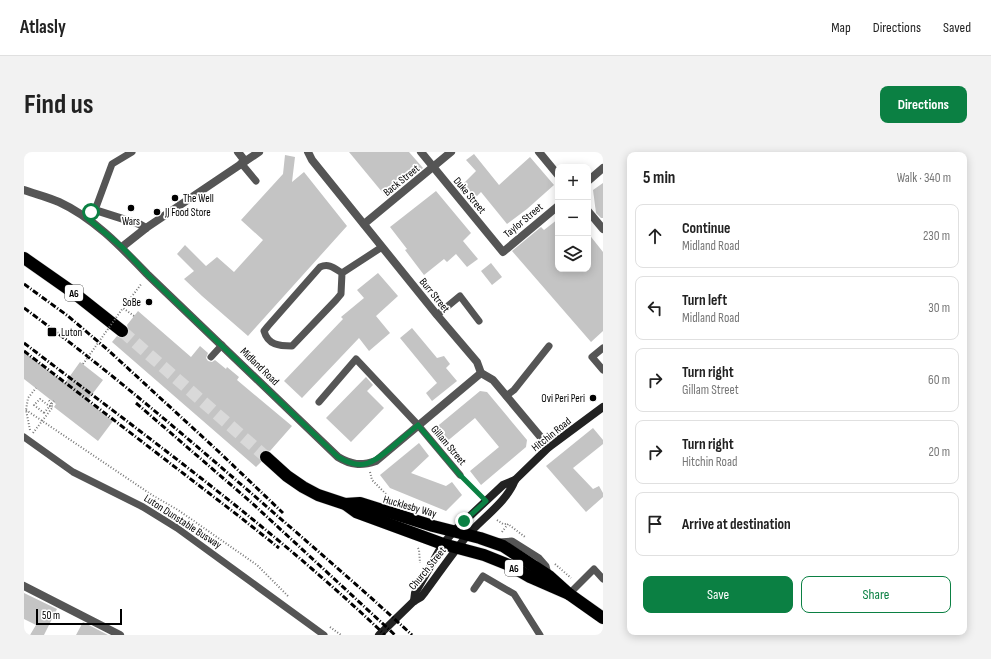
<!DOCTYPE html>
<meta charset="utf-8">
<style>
:root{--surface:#fff;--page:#f2f2f2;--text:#222;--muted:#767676;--line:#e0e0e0;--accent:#0b8043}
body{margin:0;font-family:"Sofia Sans Condensed",sans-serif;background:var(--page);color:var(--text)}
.controls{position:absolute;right:12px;top:12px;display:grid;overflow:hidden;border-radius:8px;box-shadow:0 2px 10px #0003}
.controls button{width:36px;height:36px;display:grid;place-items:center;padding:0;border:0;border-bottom:1px solid var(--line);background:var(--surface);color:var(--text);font:20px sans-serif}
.scale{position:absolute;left:12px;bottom:10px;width:86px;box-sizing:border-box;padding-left:4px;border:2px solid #000;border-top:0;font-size:11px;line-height:14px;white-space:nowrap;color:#000;-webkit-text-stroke:3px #fff;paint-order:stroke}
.stop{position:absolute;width:12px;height:12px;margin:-9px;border:3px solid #0b8043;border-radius:50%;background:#fff}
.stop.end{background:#0b8043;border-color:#fff;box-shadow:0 1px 4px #0008}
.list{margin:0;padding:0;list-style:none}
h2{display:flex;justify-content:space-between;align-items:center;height:52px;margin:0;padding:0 16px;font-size:17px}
h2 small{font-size:13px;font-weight:400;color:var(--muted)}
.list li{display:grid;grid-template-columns:26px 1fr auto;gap:12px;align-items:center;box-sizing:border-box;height:64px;margin:0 8px 8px;padding:0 8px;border:1px solid var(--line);border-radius:8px}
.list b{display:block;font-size:15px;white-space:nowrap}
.list p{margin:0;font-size:13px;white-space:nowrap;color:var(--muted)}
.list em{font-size:13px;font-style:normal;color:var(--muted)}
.actions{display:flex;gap:8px;padding:12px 16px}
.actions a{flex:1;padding:9px 0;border:1px solid var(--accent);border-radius:8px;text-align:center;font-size:14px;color:var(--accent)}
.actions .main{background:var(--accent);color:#fff}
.icon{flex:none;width:22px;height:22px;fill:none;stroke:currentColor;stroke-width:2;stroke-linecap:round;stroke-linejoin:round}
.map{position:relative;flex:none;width:579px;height:483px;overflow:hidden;border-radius:8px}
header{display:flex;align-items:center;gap:24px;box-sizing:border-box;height:56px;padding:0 20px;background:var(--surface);border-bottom:1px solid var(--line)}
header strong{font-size:19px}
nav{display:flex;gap:22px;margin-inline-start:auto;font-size:14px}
.intro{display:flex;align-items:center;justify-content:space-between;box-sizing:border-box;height:96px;padding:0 24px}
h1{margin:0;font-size:28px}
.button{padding:10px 18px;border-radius:8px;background:var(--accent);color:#fff;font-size:14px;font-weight:700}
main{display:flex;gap:24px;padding:0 24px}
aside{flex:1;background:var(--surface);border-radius:8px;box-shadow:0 2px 10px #0003}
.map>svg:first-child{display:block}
</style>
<header>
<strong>Atlasly</strong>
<nav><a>Map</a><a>Directions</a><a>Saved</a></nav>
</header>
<div class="intro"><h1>Find us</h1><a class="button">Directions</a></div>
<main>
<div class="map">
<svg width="579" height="483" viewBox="0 0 579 483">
<rect width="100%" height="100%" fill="#fff"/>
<!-- building -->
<g fill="#c4c4c4">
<polygon points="325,0 385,0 399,16 363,46"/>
<polygon points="450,2 475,33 506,5 530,33 503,57 483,72 457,40 451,46 439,32 452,19 442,8"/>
<polygon points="261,3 271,5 268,30 280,20 323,74 224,184 178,144 160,127 170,119 153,102 161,93 182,114 193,105 210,120 239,88 217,68 259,22"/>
<polygon points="579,31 579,66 577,66 572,61 569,38"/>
<polygon points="412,39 447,81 439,89 454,107 443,115 432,102 423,110 420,107 400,123 381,98 383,97 366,75"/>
<polygon points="534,67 534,117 564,117 564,81 579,100 579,179 567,190 488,99 517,75 520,78"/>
<polygon points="467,111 478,125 468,133 457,119"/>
<polygon points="354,121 374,144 352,164 366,181 345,199 335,186 278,246 260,229 319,167 317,165 340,146 333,138"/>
<polygon points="114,159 167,205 176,194 184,201 182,206 184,209 188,210 191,208 202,217 203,215 215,225 213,228 268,274 246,299 240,298 236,300 235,304 237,310 232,315 88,190 93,184 97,186 104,184 105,180 103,173"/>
<polygon points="388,176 413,206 420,204 426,212 422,216 433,229 408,249 402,241 413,231 376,186"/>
<polygon points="0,200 41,231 56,210 79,228 63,249 89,269 74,289 30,255 32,252 0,227"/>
<polygon points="342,225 349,233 343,239 360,256 327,290 302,266"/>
<polygon points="456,239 463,240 503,288 502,295 457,333 446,319 475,295 451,266 421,291 410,277"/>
<polygon points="569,276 579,288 579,292 549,316 569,337 575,334 579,341 579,345 562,360 522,314"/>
<polygon points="395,291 405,304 387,321 422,334 428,330 438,343 422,359 366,336 356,323"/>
<polygon points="0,441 33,457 20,483 6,483 12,473 0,467"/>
<polygon points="59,470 84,483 52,483"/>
</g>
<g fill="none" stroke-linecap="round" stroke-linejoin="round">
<!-- highway-tunnel -->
<polyline stroke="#d9d9d9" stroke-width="12" stroke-dasharray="12 6" stroke-linecap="butt" points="98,179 242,305"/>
<defs>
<g id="highway">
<polyline points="0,106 50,141 98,179"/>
<polyline points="242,305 263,324 279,335 294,343 321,352 332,360 419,392 460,403 485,413 506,425 545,442"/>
<polyline points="321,352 336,351 409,374 456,386 479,394 525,424 545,442 579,466"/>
</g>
</defs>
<!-- highway casing -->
<use href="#highway" stroke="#dbdbdb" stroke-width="13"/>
<!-- path -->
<g stroke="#777" stroke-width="2" stroke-dasharray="1 2" stroke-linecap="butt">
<polyline points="110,164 99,156 118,131"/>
<polyline points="2,258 128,343 154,358 233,413 264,444"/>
<polyline points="20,261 10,253 16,247 28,256"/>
<polyline points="6,278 2,258 4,246 12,236"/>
<polyline points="9,281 28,256 28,253 24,247"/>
<polyline points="346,320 348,328 369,349"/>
<polyline points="442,330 456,343"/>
<polyline points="473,368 479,372 484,372"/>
<polyline points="478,380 484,372 501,385"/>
<polyline points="394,396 395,398 396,411"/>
<polyline points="531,412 547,426"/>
<polyline points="306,475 317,483"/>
</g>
<!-- lane -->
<g stroke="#555" stroke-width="7">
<polyline points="217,11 232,29"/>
<polyline points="71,58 88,12 108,0"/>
<path d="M318,121l-1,21 -5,6 -44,46c-13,0 -24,-1 -28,-15l4,-5 52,-59c9,-4 14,1 22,6l40,-26"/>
<polyline points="413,163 436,144 455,169"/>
<polyline points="579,196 568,205 579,218"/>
<polyline points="187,205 198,193"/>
<polyline points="482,244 490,238 525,194"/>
<polyline points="295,250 332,207 394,273 436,323"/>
<polyline points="0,285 49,320 119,355 153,376 300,483"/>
<polyline points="475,390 488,389 515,406 522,414 524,422"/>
<polyline points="450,437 459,424 490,442 516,483"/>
<polyline points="545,442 570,417 579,427"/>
</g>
<!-- street -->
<g stroke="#555" stroke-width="8">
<polyline points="214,0 221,9"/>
<polyline points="284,0 288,8 413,163 453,210 457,221 469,228 525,295"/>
<polyline points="397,0 479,100 534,54"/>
<polyline points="515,0 534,23"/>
<polyline points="564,29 579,16"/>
<path d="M0,38c11,4 24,7 35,12 35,16 63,46 89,73l190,182c13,8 23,9 38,4l105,-88"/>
<polyline points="564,59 579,77"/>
<polyline points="62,65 67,60 71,58 115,72 122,76"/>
<polyline points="340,72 427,0"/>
<polyline points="98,95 122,76 235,0"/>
<polyline points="0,434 96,483"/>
</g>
<!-- secondary -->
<g stroke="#222" stroke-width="8">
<polyline points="390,449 391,441 419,392 430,379 479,333 491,328"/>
<path d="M355,483l35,-34 7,-4 4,-5c14,-19 27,-38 41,-55 15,-18 41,-35 49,-57l34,-33 54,-40"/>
</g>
<!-- highway -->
<use href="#highway" stroke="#000" stroke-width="12"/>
<!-- rail -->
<g stroke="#000" stroke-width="3" stroke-dasharray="6 2 1 2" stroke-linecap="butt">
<polyline points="0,132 44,164 84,198 194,299 259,361"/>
<path d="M0,156c79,58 153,121 227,185 54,47 108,93 161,142"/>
<path d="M0,191c123,94 249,185 361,292"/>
<polyline points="0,199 216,365 255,396"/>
<polyline points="112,251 228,351 371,483"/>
</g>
<!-- path-bridge -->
<g stroke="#777" stroke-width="2" stroke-dasharray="1 2" stroke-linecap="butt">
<polyline points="59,212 99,156"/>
<polyline points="20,261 30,249"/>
</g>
</g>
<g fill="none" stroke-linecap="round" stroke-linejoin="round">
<!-- route -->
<path stroke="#0b8043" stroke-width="5" d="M67,60l-5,5 36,30 26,28 190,182c24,14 33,7 53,-9 9,-8 18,-15 27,-23l42,50 26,26 -22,20"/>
</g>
<!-- markers -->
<g fill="#000" stroke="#fff" stroke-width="1.5">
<circle cx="151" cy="46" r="4"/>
<circle cx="107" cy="56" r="4"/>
<circle cx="133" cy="60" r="4"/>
<circle cx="125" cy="150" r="4"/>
<rect x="23" y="175" width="10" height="10" rx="2"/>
<circle cx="569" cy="246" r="4"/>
</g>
<g text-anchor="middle" stroke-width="3.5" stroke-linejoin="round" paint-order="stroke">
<!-- shield labels -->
<g fill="#fff" stroke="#4c4c4c" stroke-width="1">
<rect x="41" y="133" width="18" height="16" rx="3"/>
<rect x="481" y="408" width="18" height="16" rx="3"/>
</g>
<g font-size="10" font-weight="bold" fill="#000">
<text x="50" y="145">A6</text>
<text x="490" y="420">A6</text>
</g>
<!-- street labels -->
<g font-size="11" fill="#000" stroke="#fff">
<text transform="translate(377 28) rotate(-39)" y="4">Back Street</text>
<text transform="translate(446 43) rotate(50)" y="4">Duke Street</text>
<text transform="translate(499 68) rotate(-40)" y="4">Taylor Street</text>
<text transform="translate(411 143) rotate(51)" y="4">Burr Street</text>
<text transform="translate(236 214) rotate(44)" y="4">Midland Road</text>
<text transform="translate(527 282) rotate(-39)" y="4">Hitchin Road</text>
<text transform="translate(425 293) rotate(50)" y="4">Gillam Street</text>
<text transform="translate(386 354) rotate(16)" y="4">Hucklesby Way</text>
<text transform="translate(159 369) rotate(33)" y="4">Luton Dunstable Busway</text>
<text transform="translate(403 416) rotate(-51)" y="4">Church Street</text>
</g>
<!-- poi labels -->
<g font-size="11" fill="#000" stroke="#fff" text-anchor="start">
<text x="159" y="50">The Well</text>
<text x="141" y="64">JJ Food Store</text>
<text x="107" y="73" text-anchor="middle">Wars</text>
<text x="117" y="154" text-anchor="end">SoBe</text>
<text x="37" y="184">Luton</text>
<text x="561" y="250" text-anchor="end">Ovi Peri Peri</text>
</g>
</g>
</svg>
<div class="controls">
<button>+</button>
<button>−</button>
<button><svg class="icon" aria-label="layers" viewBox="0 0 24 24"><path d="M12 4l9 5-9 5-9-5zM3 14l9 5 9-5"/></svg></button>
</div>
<div class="scale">50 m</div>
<div class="stop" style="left:67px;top:60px"></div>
<div class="stop end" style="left:440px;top:369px"></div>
</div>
<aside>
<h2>5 min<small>Walk · 340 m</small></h2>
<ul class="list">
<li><svg class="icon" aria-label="ahead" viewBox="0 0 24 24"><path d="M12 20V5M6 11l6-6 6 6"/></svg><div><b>Continue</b><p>Midland Road</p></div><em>230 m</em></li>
<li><svg class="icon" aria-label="left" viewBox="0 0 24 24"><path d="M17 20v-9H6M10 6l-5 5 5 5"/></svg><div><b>Turn left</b><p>Midland Road</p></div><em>30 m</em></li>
<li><svg class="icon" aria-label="right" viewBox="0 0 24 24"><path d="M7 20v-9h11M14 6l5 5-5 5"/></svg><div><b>Turn right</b><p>Gillam Street</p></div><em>60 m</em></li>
<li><svg class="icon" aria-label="right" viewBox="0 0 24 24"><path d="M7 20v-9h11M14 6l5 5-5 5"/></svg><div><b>Turn right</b><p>Hitchin Road</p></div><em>20 m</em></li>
<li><svg class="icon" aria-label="arrive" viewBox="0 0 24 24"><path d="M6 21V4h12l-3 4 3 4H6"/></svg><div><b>Arrive at destination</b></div></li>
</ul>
<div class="actions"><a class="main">Save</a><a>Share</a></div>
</aside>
</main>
